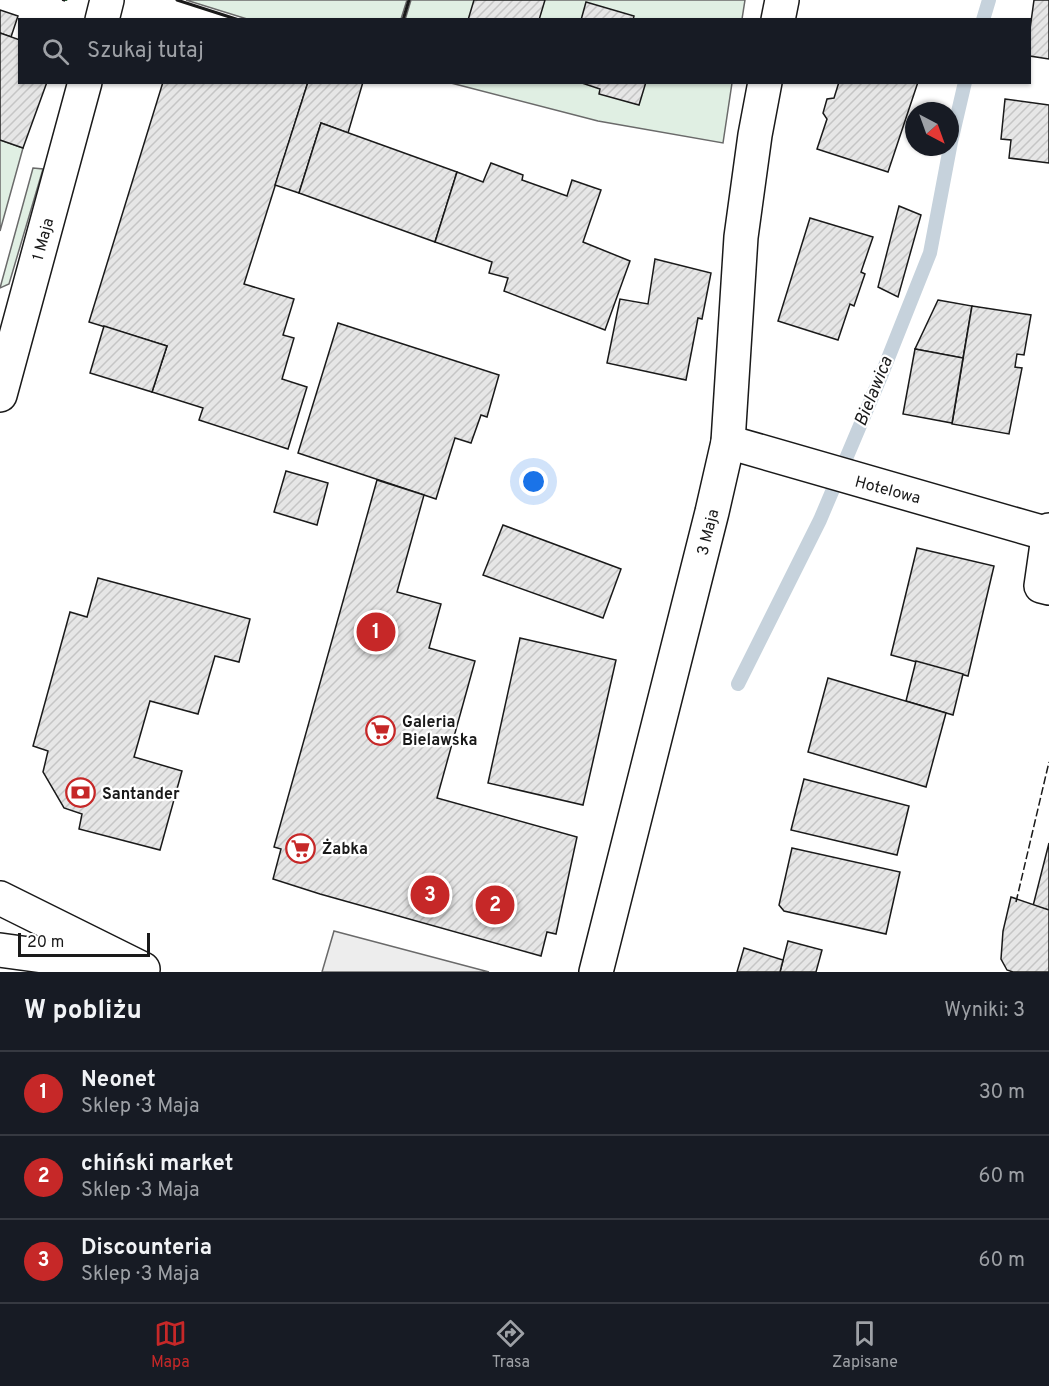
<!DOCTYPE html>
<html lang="pl">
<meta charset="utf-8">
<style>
:root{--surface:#171b24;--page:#242831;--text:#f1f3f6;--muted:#9ea1a6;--line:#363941;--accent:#c62828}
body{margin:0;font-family:Overpass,sans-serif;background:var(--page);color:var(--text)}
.compass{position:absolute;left:905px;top:102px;width:54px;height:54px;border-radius:50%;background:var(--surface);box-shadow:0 2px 4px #0004;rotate:139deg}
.scale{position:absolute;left:18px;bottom:15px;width:132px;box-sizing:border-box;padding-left:6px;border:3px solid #1a1a1a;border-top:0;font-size:16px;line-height:21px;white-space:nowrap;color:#1a1a1a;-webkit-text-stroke:4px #fff;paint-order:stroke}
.you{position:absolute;left:534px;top:482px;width:21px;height:21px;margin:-15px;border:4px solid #fff;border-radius:50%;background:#1a73e8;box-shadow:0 0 0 9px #1a73e833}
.badge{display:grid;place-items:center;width:39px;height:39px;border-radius:50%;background:var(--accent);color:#fff;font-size:20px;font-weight:700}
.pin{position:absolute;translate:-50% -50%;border:3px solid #fff;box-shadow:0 2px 6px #0006}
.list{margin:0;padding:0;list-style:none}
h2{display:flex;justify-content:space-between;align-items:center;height:78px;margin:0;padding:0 24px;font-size:26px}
h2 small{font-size:20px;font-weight:400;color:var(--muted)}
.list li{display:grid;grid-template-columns:39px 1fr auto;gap:18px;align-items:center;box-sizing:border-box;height:84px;padding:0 24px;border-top:2px solid var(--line)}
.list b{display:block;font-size:22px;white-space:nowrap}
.list p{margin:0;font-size:20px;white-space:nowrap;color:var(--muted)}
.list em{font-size:20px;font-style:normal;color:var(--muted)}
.icon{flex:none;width:33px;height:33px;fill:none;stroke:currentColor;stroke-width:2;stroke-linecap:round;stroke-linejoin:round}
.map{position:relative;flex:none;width:1049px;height:972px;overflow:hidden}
.search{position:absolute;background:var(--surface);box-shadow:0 2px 4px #0004;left:18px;right:18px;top:18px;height:66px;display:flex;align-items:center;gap:15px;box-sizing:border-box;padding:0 21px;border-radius:0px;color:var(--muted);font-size:22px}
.sheet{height:330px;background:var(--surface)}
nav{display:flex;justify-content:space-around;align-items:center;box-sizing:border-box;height:84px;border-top:2px solid var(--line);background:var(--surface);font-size:16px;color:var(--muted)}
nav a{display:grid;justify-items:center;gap:3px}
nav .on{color:var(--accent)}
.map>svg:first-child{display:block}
</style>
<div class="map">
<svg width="1049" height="972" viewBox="0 0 1049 972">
<defs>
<pattern id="building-hatch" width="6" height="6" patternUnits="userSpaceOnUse" patternTransform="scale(1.5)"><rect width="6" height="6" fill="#e6e6e6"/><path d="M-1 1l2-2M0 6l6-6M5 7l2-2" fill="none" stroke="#c5c5c5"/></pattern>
</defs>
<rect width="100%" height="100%" fill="#fff"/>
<!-- green -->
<g fill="#e0efe3" stroke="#6a6a6a" stroke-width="1.5">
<polygon points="186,0 407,0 401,19 247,19"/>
<polygon points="411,0 745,0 742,19 405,20"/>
<polygon points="451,83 732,83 723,143 598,121"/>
<polygon points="0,140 23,148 0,231"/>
<polygon points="33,168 43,169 9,284 0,288"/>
</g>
<!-- parking -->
<polygon fill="#ededed" stroke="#6a6a6a" stroke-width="1.5" points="334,931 489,972 322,972"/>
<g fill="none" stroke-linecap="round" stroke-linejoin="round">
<!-- stream -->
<g stroke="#c6d2dc" stroke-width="14">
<polyline points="983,20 989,0"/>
<polyline points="738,684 820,520 881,376 930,253 951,142 965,82"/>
</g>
</g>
<!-- building -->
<g fill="url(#building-hatch)" stroke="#1a1a1a" stroke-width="1.5">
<polygon points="474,0 545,0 539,20 468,20"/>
<polygon points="1034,0 1049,0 1049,59 1030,56 1030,29"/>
<polygon points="586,2 634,16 633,20 581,20"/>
<polygon points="0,10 18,16 11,37 0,33"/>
<polygon points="0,33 20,40 20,82 47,82 23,148 0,140"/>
<polygon points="163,82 308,82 244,284 294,299 283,335 294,338 282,379 307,387 288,449 199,420 203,408 152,392 167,346 89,322"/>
<polygon points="308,82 363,82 348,133 321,123 299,193 275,185"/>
<polygon points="579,82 646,82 639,105 599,94 600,89"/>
<polygon points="839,82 918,82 888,172 817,149 827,119 823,113 827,99 834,98"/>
<polygon points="1005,99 1049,105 1049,163 1009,158 1011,140 1001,139"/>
<polygon points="321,123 457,172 435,242 299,193"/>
<polygon points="491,163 523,175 522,180 567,196 572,180 601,190 583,242 630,261 605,330 504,291 508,278 489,273 492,262 435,242 457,172 483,182"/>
<polygon points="899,206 921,215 898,297 878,287"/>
<polygon points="810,218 873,237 861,272 865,274 854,306 850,304 838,340 778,321"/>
<polygon points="655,259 711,273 702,319 698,318 686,380 607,363 620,299 648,304"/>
<polygon points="938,300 972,306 963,358 915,349"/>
<polygon points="972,306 1031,315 1024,355 1017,354 1015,367 1022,368 1009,434 952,424"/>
<polygon points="338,323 499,375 487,417 481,415 471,443 455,438 436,499 298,453"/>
<polygon points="104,326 167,346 152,392 90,373"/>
<polygon points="915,349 963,358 952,423 903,414"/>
<polygon points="286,471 328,483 317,525 274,512"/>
<polygon points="377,480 424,495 397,592 441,604 429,648 475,661 437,798 577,837 556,934 547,932 541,956 320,894 273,879 281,849 274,847"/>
<polygon points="503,525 621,569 603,618 483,575"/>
<polygon points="917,548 994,566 968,676 891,655"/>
<polygon points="98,578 250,619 239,662 215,656 198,714 150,701 134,757 182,771 160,850 79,829 82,814 64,808 43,772 48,751 33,746 70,612 87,617"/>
<polygon points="520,638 616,660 583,805 488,783"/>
<polygon points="916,661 963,674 953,715 906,701"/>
<polygon points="828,678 946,713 926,787 808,752"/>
<polygon points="804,779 909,806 897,855 791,830"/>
<polygon points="1049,843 1049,910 1033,906"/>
<polygon points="792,848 900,872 886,934 784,911 779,905"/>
<polygon points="1011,897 1049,910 1049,972 1013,972 1007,970 1001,959 1003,931"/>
<polygon points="788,941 822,950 816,972 780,972"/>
<polygon points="744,948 783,960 780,972 737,972"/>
</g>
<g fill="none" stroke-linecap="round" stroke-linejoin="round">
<defs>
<g id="street">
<polyline points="102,20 107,0"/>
<polyline points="778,20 782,0"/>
<polyline points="0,395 85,82"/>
<polyline points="728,442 1048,534"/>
<polyline points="1049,530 1041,586 1049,588"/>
<polyline points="0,898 143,969"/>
<polyline points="0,950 116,966"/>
<polyline points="596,972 712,512 728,442 741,237 755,135 765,82"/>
</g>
</defs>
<!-- street casing -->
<use href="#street" stroke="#1a1a1a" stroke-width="36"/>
<!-- street -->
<use href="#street" stroke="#fff" stroke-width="33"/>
<!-- hedge -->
<polyline stroke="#2b5a34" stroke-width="4.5" stroke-dasharray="3 4.5" stroke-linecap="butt" points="65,1 65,0"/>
<!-- fence -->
<g stroke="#1a1a1a" stroke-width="1.5" stroke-dasharray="8 3" stroke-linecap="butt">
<polyline points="62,0 65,1"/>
<polyline points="1016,902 1049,762"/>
</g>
<!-- wall -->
<g stroke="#1a1a1a" stroke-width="3">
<polyline points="177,0 239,20"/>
<polyline points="403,20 409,0"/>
</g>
</g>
<!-- icons -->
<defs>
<symbol id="supermarket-ring" viewBox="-11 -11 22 22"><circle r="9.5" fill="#fff" stroke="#c62828" stroke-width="1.5"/><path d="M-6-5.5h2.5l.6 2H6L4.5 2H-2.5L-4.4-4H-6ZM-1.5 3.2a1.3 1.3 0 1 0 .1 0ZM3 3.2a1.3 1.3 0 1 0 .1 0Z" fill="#c62828"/></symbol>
<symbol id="bank-ring" viewBox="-11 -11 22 22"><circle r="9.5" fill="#fff" stroke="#c62828" stroke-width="1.5"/><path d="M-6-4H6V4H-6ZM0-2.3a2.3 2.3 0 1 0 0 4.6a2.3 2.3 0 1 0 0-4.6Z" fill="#c62828"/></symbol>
</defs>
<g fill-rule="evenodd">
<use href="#supermarket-ring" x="364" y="714" width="33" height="33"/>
<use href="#bank-ring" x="64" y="776" width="33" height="33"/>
<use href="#supermarket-ring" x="284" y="832" width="33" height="33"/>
</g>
<g text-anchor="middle" stroke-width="4.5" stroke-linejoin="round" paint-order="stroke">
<!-- street labels -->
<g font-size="16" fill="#1a1a1a" stroke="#fff">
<text transform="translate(42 239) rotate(-75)" y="6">1 Maja</text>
<text transform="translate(888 489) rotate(15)" y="6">Hotelowa</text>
<text transform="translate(707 532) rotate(-76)" y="6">3 Maja</text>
</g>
<!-- poi labels -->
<g font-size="16" font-weight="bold" fill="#1a1a1a" stroke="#fff" text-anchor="start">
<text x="402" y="727">Galeria<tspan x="402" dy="18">Bielawska</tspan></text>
<text x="102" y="799">Santander</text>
<text x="322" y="854">Żabka</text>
</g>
<!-- water labels -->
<g font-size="18" font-style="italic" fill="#1a1a1a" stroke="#fff">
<text transform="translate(873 391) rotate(-68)" y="6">Bielawica</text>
</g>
</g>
</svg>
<svg class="compass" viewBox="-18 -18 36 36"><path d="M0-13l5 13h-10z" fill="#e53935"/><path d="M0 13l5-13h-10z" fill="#9ea1a6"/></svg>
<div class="scale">20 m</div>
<div class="you"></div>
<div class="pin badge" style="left:376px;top:632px">1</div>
<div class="pin badge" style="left:495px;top:905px">2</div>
<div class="pin badge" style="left:430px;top:895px">3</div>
<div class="search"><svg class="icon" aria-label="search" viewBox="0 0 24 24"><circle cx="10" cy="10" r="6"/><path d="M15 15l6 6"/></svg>Szukaj tutaj</div>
</div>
<section class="sheet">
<h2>W pobliżu<small>Wyniki: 3</small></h2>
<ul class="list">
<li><span class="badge">1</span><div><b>Neonet</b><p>Sklep · 3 Maja</p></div><em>30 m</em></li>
<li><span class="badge">2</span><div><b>chiński market</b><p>Sklep · 3 Maja</p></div><em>60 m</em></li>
<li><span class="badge">3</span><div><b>Discounteria</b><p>Sklep · 3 Maja</p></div><em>60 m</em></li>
</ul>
</section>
<nav>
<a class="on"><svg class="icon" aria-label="map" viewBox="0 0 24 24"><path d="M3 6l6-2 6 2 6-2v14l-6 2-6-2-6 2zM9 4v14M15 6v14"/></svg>Mapa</a>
<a><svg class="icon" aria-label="directions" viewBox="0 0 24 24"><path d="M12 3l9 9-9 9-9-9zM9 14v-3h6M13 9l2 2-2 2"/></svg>Trasa</a>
<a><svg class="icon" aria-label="saved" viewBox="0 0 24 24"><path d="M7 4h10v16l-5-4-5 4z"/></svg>Zapisane</a>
</nav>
